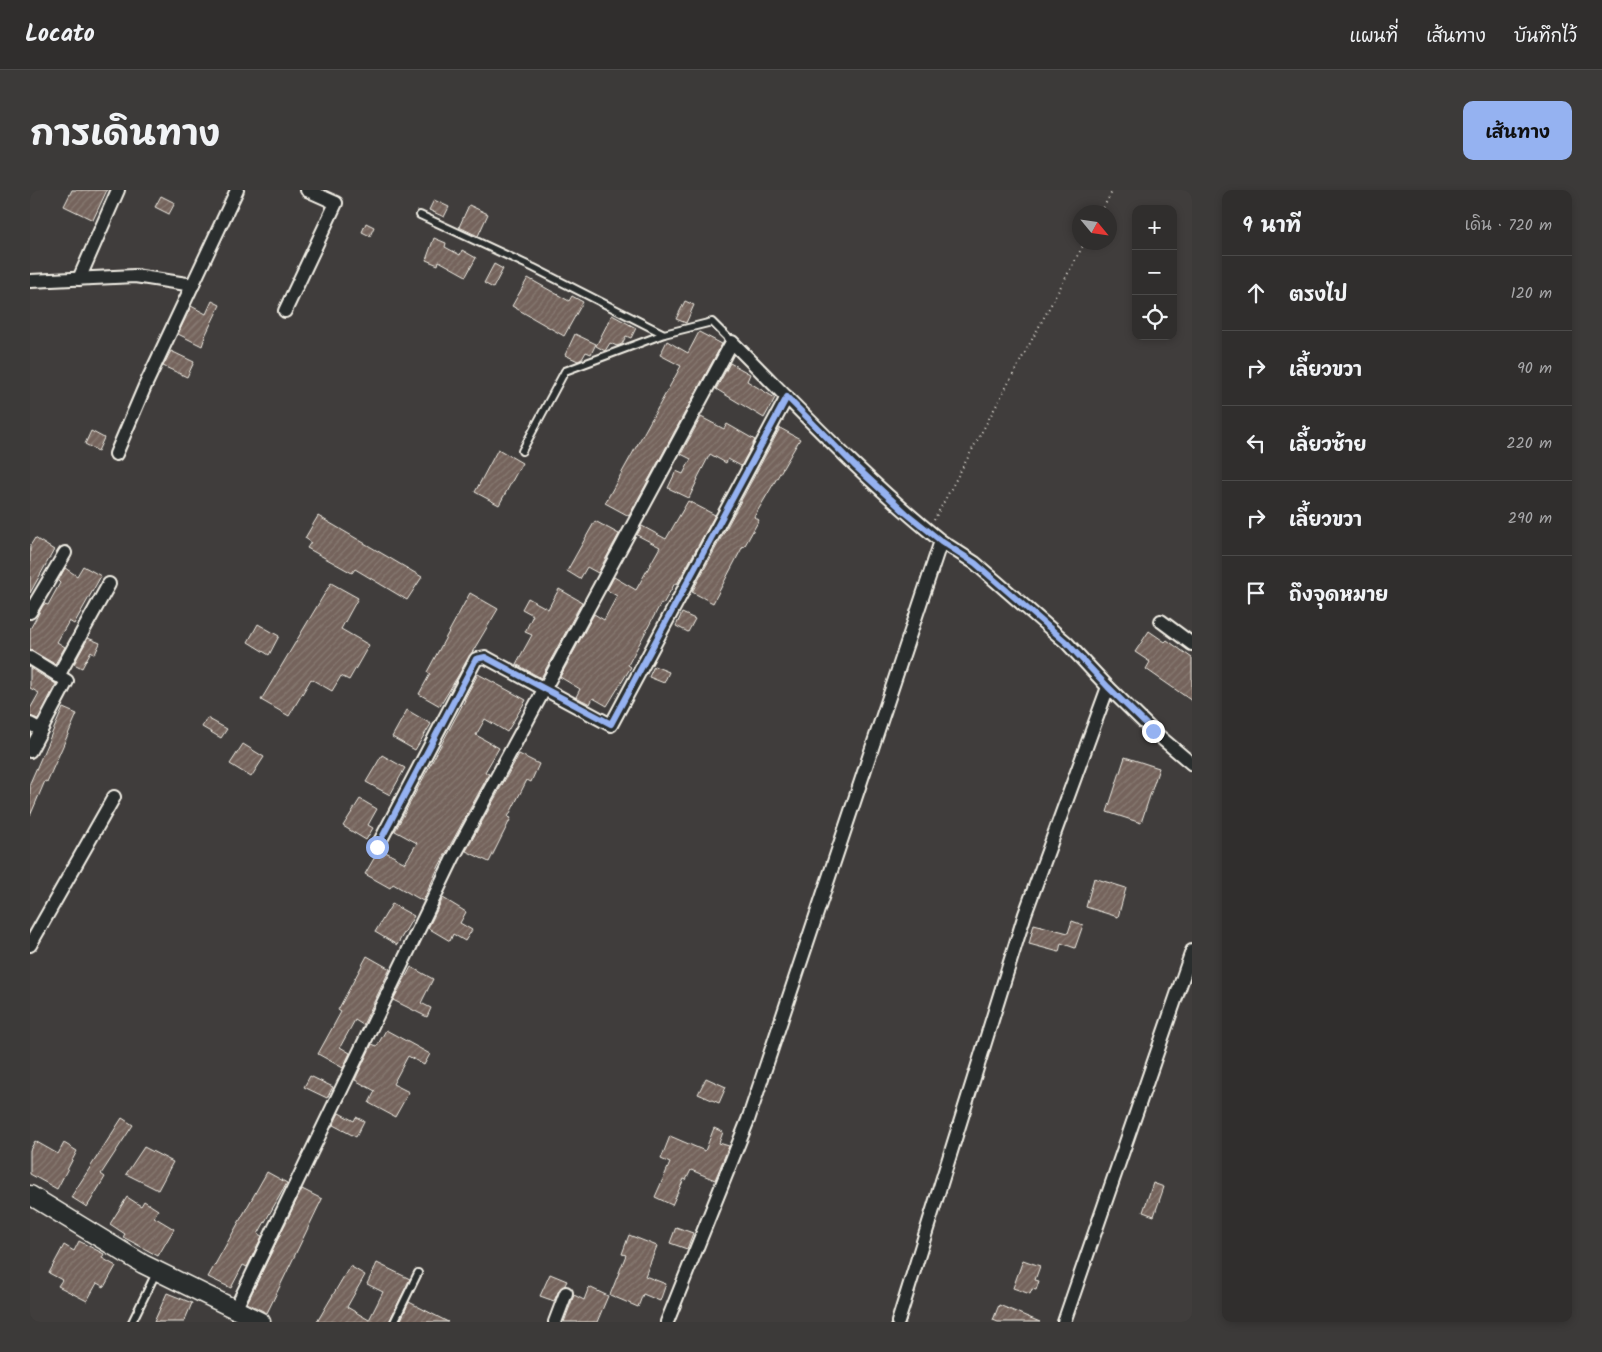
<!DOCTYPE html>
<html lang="th">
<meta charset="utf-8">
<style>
:root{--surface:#302e2d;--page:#3c3a39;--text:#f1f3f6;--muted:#a8a8aa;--line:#4b4a49;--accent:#95b2f1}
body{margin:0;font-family:Kalam,"Playpen Sans Thai",sans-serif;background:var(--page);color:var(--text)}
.controls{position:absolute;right:15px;top:15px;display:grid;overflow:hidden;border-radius:10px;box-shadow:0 2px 8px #0003}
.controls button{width:45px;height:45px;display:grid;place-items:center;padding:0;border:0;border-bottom:1px solid var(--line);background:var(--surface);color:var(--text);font:25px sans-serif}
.compass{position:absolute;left:1042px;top:15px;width:45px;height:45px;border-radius:50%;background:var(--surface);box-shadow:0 2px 8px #0003;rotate:119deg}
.stop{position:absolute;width:15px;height:15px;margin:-11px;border:4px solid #95b2f1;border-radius:50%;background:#fff}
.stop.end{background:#95b2f1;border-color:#fff;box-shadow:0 1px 5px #0008}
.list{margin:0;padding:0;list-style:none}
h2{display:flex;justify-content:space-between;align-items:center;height:65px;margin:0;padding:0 20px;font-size:21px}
h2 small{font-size:16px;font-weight:400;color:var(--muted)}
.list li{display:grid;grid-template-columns:32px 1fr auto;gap:15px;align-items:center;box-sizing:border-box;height:75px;padding:0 20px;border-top:1px solid var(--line)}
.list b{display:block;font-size:19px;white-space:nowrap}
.list em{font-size:16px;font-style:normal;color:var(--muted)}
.icon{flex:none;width:28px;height:28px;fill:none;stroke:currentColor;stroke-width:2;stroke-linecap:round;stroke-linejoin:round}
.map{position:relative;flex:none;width:1162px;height:1132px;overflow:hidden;border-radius:10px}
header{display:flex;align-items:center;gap:30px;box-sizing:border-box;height:70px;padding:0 25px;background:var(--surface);border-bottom:1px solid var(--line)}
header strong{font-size:24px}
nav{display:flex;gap:28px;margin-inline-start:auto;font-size:18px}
.intro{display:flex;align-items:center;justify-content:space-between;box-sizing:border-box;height:120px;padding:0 30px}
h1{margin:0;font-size:35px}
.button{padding:12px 22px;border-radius:10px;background:var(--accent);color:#111;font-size:18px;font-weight:700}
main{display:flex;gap:30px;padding:0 30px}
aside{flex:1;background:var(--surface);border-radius:10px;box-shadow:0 2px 8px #0003}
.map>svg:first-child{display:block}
</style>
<header>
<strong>Locato</strong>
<nav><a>แผนที่</a><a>เส้นทาง</a><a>บันทึกไว้</a></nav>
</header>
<div class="intro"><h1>การเดินทาง</h1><a class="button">เส้นทาง</a></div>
<main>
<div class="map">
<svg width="1162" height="1132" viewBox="0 0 1162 1132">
<defs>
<pattern id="building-hatch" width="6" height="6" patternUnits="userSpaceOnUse" patternTransform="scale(1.25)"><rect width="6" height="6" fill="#74635b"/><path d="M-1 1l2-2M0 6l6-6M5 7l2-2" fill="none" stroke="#887a73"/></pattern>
</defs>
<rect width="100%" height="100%" fill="#403d3c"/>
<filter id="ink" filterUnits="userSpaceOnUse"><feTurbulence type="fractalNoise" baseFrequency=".02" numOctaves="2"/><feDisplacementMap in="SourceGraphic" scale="10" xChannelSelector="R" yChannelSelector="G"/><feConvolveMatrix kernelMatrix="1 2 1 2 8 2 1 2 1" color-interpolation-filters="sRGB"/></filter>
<g filter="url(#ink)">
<!-- building -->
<g fill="url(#building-hatch)" stroke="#f4f1e8">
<polygon points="42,0 77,0 63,30 34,16"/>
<polygon points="131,6 145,13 139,24 125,17"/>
<polygon points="404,10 419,17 414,27 399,20"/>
<polygon points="439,15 458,24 448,46 429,37"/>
<polygon points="336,33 344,37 340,46 332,42"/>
<polygon points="404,48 416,53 415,57 430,65 432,60 446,68 436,86 409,71 408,75 396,70"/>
<polygon points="464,74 473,79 463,98 454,93"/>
<polygon points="498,88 539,111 542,106 553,112 534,146 482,116"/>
<polygon points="182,111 190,115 176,144 172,156 148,144 161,116 176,124"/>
<polygon points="655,111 664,115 656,133 646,129"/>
<polygon points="582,125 606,138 601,148 596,146 592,154 587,156 580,153 575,161 566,156"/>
<polygon points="669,142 692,154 599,326 575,313 651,176 630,165 637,151 658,163"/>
<polygon points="545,144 566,154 561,164 556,162 552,169 548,171 535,165"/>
<polygon points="141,161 164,172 157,187 133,176"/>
<polygon points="700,173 720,184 717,191 745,208 734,228 686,199"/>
<polygon points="671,227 694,239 697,234 725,250 711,276 698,269 696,273 680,264 667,289 668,289 659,308 638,298 646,281 653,284 661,269 651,264"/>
<polygon points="750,238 770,249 724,327 729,330 714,357 713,356 683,413 662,402"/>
<polygon points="61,241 74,248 68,261 55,254"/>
<polygon points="468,259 492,273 469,315 445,302"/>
<polygon points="658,311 685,325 647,394 645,393 633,414 631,413 598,475 601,477 577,516 563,508 560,514 546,507 550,499 530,487 564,424 574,430 587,406 577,400 584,387 606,400 630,357 607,345 612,336 636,349"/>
<polygon points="288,326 392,387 377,410 325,379 322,383 277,358 281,352 275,348"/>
<polygon points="565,331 589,344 568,383 557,377 550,389 537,381"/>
<polygon points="5,348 24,360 0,403 0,356"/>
<polygon points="53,376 71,386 44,434 39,431 27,452 35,457 25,474 0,460 0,439 14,414 18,415 30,393 28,391 35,378 47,386"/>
<polygon points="301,393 328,408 311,439 339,455 319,490 311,486 302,501 281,489 259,526 231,510"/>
<polygon points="529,399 552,412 511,488 486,474 502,445 495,442 503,425 492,419 498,408 518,419"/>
<polygon points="440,403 468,419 410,516 389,504 400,484 397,482"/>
<polygon points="652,423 665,429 658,442 646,436"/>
<polygon points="228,434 249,446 239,465 218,452"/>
<polygon points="1119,441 1135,452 1137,450 1162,468 1162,511 1116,479 1120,472 1105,462"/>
<polygon points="58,448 70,453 65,464 61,461 52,478 44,474"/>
<polygon points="624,476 639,482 634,493 619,487"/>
<polygon points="0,478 26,494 8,529 0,526 0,519 9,503 0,498"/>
<polygon points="448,484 496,510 477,542 455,529 446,545 469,558 455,582 459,584 409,676 393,711 363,694 360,698 335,684 346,665 351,664 354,661 375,673 387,653 365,641 435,510 434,510"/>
<polygon points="33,518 47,524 17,592 15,591 0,626 0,593"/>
<polygon points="377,520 401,534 385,560 362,547"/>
<polygon points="177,528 197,539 191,548 172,537"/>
<polygon points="213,554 234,567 221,587 200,574"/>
<polygon points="489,564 509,574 501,592 497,590 478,627 481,628 459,672 436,661"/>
<polygon points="352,565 375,578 360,605 336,592"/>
<polygon points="1095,567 1129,578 1111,633 1077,622"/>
<polygon points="330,609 347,619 338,635 343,638 336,650 313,636"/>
<polygon points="1064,688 1096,698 1088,727 1056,717"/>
<polygon points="413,708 436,722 430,733 442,740 435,751 423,744 420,751 398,738"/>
<polygon points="362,714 384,726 367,755 345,742"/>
<polygon points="1042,731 1053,735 1045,758 1031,753 1029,762 999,754 1004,734 1038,743"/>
<polygon points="337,766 360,779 333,835 325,830 310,857 320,863 313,878 288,864 311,822 308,820"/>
<polygon points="381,777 403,789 391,813 401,818 397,827 363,810"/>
<polygon points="356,840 400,864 394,875 378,866 363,894 379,902 365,927 339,913 345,901 325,890 342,854 347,856"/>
<polygon points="280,886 303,897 297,908 274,897"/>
<polygon points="676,888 696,897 689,913 668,904"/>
<polygon points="309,923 324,931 326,927 334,931 326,947 303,935"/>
<polygon points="92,928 103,935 71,984 75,987 57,1017 41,1007"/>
<polygon points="684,938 693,942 689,953 699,956 685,990 661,980 656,990 654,989 642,1015 625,1007 640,973 631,969 640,946 675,961"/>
<polygon points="5,951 28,964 34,953 47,961 27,999 0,984 0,960"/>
<polygon points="114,957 143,972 128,1000 96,984"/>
<polygon points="237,982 257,993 228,1044 232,1046 217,1077 213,1075 201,1098 178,1087"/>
<polygon points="1123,993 1134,997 1124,1026 1113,1022"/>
<polygon points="272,999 292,1009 237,1123 217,1113"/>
<polygon points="97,1007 111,1016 114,1011 128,1020 124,1027 144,1039 128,1066 93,1047 95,1044 80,1034"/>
<polygon points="646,1037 663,1043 657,1059 640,1053"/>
<polygon points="599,1045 627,1056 615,1086 636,1094 630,1111 613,1104 608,1117 580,1105 596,1065 592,1064"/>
<polygon points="49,1051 74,1064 72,1068 86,1076 74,1097 67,1093 57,1111 28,1096 32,1090 19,1083 34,1055 44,1061"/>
<polygon points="993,1070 1010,1076 1005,1090 1009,1091 1006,1100 1002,1099 1000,1104 983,1098"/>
<polygon points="347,1073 380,1089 359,1132 287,1132 320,1076 335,1085 317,1117 339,1130 353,1102 337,1094"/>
<polygon points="520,1084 537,1091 535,1095 529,1100 524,1111 510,1106"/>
<polygon points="559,1097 578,1106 567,1132 534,1132 544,1105 554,1110"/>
<polygon points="137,1103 162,1113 154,1132 124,1132"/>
<polygon points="379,1112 418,1132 370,1132"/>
<polygon points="969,1115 1010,1132 968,1132 963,1130"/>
</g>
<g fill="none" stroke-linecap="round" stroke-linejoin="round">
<defs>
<g id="lane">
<polyline points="390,25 504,78 634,144"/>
<polyline points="492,261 535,181 634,144 682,132 702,152"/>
<polyline points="102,1132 127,1081"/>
<polyline points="364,1132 388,1083"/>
</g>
<g id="street">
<polyline points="49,89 88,0"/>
<polyline points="0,91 105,86 163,95"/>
<polyline points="255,121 306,13 277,0"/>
<polyline points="86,264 115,196 207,0"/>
<polyline points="0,422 35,363"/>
<polyline points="1131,431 1162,454"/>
<polyline points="0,468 37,491 0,561"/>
<polyline points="28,486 79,394"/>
<polyline points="0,534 11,540"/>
<polyline points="347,657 446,469 455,467 581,535 757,207"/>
<polyline points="0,755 84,607"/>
<path d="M205,1120l218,-452 279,-516c68,68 134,139 209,199"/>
<polyline points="525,1132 536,1103"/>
<polyline points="637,1132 718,930 911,351 945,373 1037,453 1078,497 1123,541 1162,574"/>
<polyline points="868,1132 995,724 1078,497"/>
<polyline points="1034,1132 1162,761"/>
</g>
<polyline id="secondary" points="0,1005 113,1074 231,1132"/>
</defs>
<!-- lane casing -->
<use href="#lane" stroke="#f4f1e8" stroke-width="10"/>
<!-- street casing -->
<use href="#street" stroke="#f4f1e8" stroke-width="16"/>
<!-- secondary casing -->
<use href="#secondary" stroke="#f4f1e8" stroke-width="21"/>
<!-- path -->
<g stroke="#f4f1e8" stroke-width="2" stroke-dasharray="1 4" stroke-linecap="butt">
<polyline points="1071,22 1083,0"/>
<polyline points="904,330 1055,52"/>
</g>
<!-- lane -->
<use href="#lane" stroke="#2a2d2e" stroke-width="6"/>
<!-- street -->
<use href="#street" stroke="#2a2d2e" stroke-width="12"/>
<!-- secondary -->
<use href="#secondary" stroke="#2a2d2e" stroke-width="18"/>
</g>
</g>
<g fill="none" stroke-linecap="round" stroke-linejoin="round" filter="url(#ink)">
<!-- route -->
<polyline stroke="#95b2f1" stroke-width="6" points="347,657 446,469 455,467 581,534 757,207 824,275 876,323 911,351 945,373 1037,453 1078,497 1123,541"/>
</g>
</svg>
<div class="controls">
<button>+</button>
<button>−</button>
<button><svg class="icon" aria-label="locate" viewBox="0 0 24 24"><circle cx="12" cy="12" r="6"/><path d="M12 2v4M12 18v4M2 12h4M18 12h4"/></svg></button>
</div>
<svg class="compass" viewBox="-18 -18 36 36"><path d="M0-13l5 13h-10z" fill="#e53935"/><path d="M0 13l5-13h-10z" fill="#a8a8aa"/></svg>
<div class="stop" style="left:347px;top:657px"></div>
<div class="stop end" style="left:1123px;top:541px"></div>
</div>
<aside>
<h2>9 นาที<small>เดิน · 720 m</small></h2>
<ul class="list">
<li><svg class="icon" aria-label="ahead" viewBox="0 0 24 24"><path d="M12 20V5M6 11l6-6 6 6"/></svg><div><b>ตรงไป</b></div><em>120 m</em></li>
<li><svg class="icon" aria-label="right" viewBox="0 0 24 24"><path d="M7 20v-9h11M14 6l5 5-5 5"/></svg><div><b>เลี้ยวขวา</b></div><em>90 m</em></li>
<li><svg class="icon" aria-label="left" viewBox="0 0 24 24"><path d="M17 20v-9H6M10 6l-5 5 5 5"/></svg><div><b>เลี้ยวซ้าย</b></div><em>220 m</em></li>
<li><svg class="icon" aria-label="right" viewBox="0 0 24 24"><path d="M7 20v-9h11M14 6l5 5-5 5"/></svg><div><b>เลี้ยวขวา</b></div><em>290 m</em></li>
<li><svg class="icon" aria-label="arrive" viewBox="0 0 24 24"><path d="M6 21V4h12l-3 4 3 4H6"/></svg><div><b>ถึงจุดหมาย</b></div></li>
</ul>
</aside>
</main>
